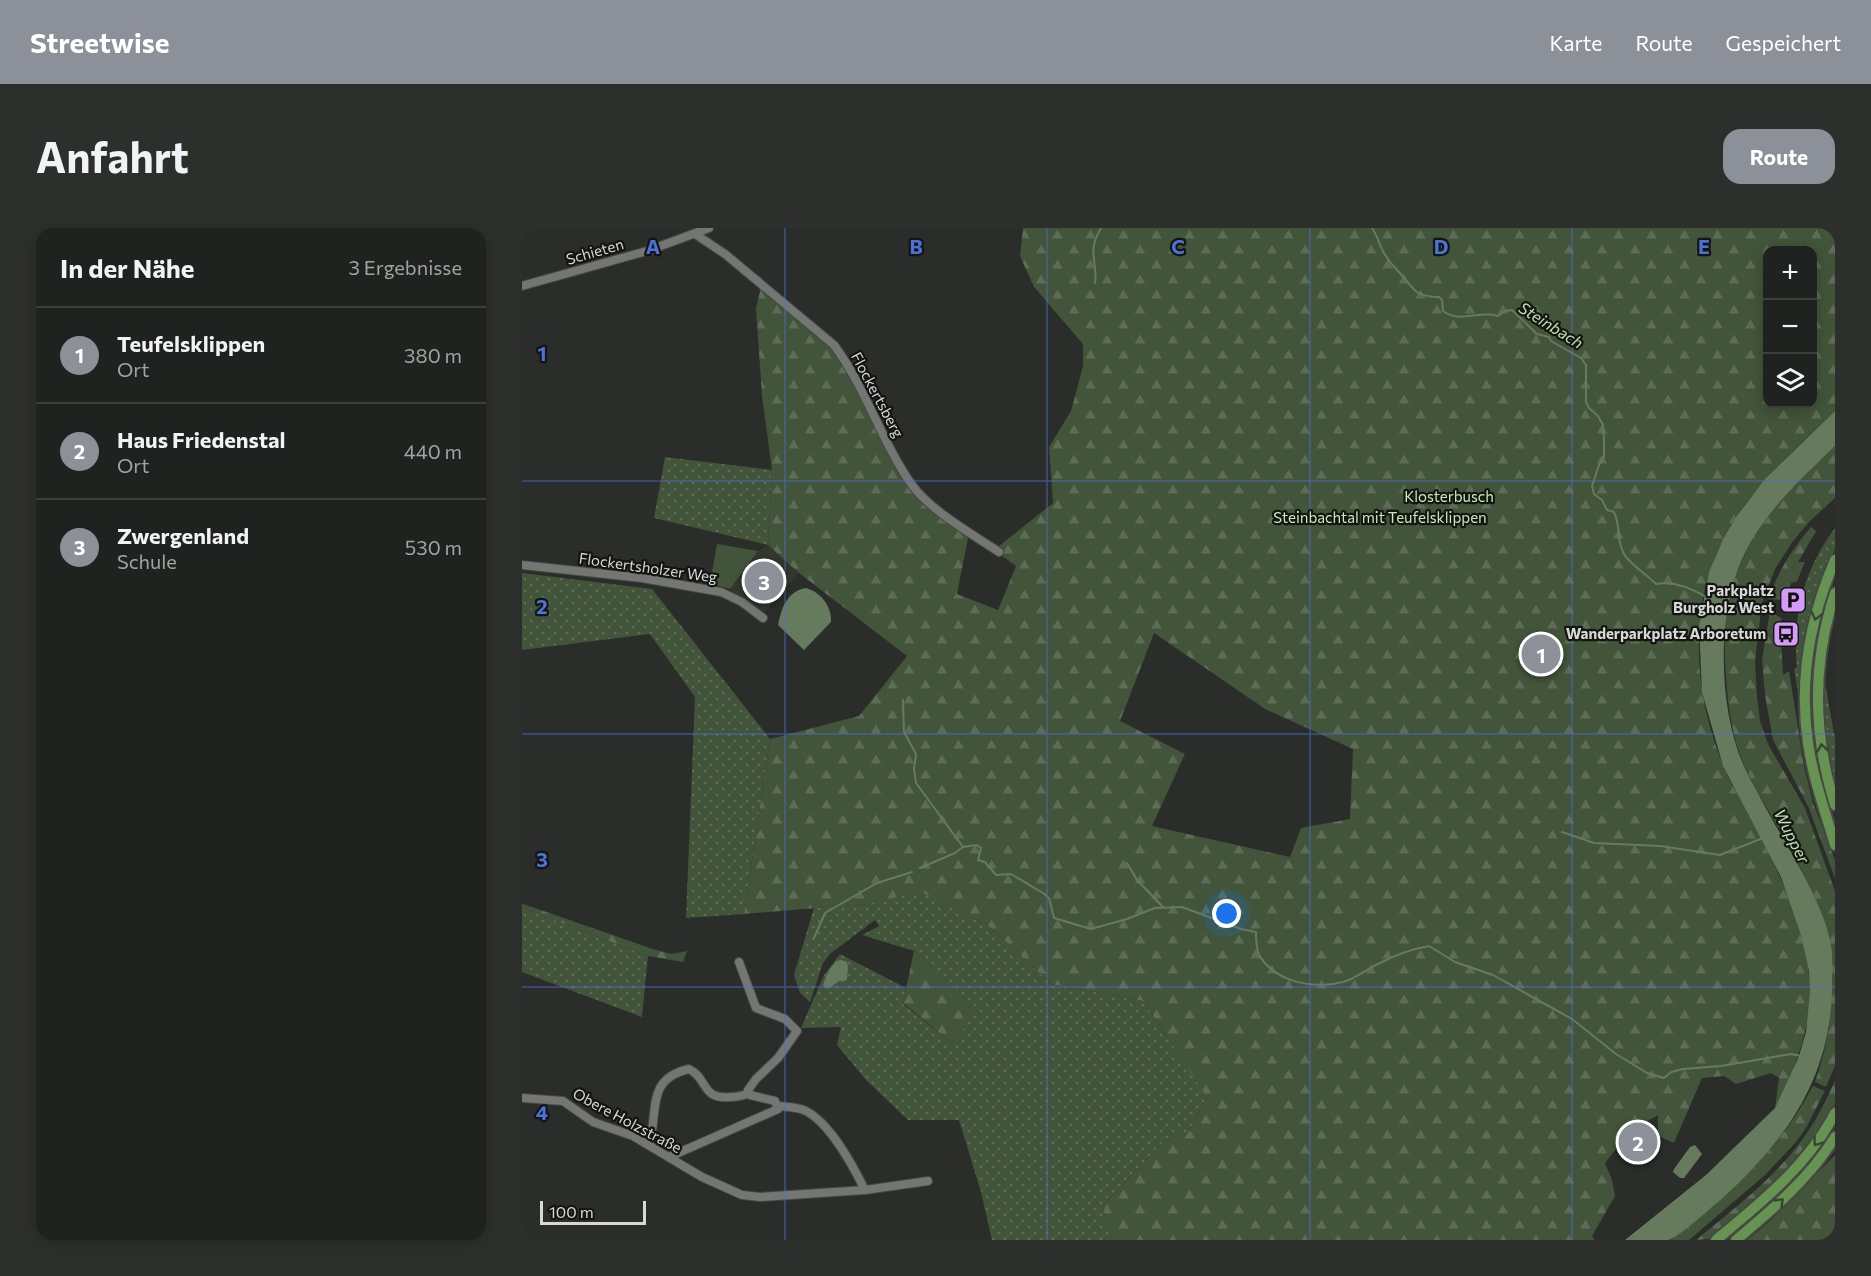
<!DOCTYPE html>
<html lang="de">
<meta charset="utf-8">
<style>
:root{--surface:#20221f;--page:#2d2f2c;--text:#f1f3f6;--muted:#a2a4a4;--line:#3d3f3d;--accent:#8c9099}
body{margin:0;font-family:Commissioner,sans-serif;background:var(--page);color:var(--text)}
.controls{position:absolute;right:18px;top:18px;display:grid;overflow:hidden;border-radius:12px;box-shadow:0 3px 15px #0003}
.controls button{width:54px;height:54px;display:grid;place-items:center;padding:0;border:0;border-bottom:2px solid var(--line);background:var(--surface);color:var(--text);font:30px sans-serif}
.scale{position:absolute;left:18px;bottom:15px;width:106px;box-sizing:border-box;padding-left:6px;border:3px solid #d7d9d7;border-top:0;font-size:16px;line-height:21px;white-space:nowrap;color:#d7d9d7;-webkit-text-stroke:4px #141513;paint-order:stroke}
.you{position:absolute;left:705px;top:686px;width:21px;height:21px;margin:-15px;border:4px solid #fff;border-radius:50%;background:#1a73e8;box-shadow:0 0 0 9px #1a73e833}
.badge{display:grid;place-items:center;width:39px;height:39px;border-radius:50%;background:var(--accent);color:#fff;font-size:20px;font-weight:700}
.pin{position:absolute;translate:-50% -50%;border:3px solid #fff;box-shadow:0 2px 6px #0006}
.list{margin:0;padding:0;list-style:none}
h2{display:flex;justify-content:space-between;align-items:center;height:78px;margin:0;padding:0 24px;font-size:26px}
h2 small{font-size:20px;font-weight:400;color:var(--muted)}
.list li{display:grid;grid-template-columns:39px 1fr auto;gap:18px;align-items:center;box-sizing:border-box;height:96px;padding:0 24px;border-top:2px solid var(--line)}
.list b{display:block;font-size:22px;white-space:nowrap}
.list p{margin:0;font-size:20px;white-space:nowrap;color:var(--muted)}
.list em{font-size:20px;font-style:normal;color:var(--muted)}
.icon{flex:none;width:33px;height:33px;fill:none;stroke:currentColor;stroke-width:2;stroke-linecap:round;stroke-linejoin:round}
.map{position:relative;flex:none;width:1313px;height:1012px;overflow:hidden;border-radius:18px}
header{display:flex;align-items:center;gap:36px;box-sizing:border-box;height:84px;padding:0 30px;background:var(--accent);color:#fff}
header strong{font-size:28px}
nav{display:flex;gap:33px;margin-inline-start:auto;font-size:21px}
.intro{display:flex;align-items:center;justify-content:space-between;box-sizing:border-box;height:144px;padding:0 36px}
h1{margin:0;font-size:42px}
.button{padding:15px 27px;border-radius:18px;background:var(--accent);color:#fff;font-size:21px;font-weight:700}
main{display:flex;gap:36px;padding:0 36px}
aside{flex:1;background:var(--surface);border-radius:18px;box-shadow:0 3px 15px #0003}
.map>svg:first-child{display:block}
</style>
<header>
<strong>Streetwise</strong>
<nav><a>Karte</a><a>Route</a><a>Gespeichert</a></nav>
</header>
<div class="intro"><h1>Anfahrt</h1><a class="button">Route</a></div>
<main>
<aside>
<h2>In der Nähe<small>3 Ergebnisse</small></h2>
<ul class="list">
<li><span class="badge">1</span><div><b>Teufelsklippen</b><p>Ort</p></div><em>380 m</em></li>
<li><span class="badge">2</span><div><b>Haus Friedenstal</b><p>Ort</p></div><em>440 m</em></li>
<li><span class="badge">3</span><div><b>Zwergenland</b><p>Schule</p></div><em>530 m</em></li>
</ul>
</aside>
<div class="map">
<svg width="1313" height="1012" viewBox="0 0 1313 1012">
<defs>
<pattern id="green-dots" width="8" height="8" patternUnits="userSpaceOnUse" patternTransform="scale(1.5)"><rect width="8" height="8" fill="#42543a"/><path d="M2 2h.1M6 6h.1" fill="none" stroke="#5d6c56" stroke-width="1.8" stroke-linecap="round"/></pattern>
<pattern id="forest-firs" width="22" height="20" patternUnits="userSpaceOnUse" patternTransform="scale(1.5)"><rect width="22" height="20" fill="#42543a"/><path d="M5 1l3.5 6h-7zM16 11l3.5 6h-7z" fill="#5d6c56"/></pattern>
</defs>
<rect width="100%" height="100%" fill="#2a2d29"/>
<!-- built -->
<polygon fill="#323830" points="246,317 277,345 241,386 208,361 236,323"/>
<!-- green -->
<g fill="url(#green-dots)">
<polygon points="143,229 250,242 246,317 132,290"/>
<path d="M1313,300v21l-17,41 -14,59 -3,60 -7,-40 3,-2c-5,-51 7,-98 38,-139z"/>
<polygon points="0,345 130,361 248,511 222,686 164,690 173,469 128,406 0,422"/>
<path d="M1300,455h3l10,56v49c-9,-36 -12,-69 -13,-105z"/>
<polygon points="399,663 468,699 529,756 621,773 643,806 720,735 681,883 685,869 666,905 643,912 580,978 590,1012 470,1012 459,964 437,892 386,892 344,852 315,817 319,799 279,800 302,747 318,726 384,760 381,776 430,815 455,782 392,723 340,707 357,698 353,692 309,725 301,735 288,774 278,765 272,747 292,680 344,676"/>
<polygon points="0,676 4,677 3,681 126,728 120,789 0,744"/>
</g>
<!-- forest -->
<g fill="url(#forest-firs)" fill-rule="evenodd">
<path d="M501,0h812v183c-39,38 -81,73 -108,121 -40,71 -34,159 -4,233 5,14 14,27 21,40 29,56 66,122 66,187 -1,45 -16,76 -35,116l4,-30 -8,-5 -35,11 -12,-8 -22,2 -28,65 -16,-7v-21l-28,16 -25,32 7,17 3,16 -23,40 3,4h-483l-10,-34 63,-66 23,-7 19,-36 -64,-96 -92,-17 -61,-57 -69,-35 -55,12 -122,10 26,-175 89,-23 48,-60 -108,-83 -31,-28 4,-75 -10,-74 -6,-88 5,-21 63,52 21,23 70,130 54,41 -12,61 41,16 18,-44 -22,-16 59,-47 -4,-56 22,-36 12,-45v-22l-49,-57 -14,-31zM1246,22h44v154h-44zM632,405l111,76 88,40 -3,70 -49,9 -11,29 -138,-31 33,-72 -65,-33z"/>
<path d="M1313,218v52l-25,23 -17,20 -18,28 -13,34 -7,58 2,36 3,24 8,23 37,64 30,83v175l-9,21 -11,-5c20,-58 20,-100 9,-160 -6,-24 -28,-63 -41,-86 -13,-23 -28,-46 -39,-71 -12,-28 -16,-58 -18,-88 -9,-111 33,-159 109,-231z"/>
<path d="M1289,299l5,4 -18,31h7l-8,19 -6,2 -3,10 -8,7 -12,-1c10,-27 24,-50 43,-72z"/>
<polygon points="1248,383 1260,391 1256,400 1259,412 1261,447 1267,443 1282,538 1291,575 1313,632 1313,650 1286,578 1251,512 1243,467 1240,432"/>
<polygon points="4,677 134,722 150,726 165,723 161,734 126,728 3,681"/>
<polygon points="392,723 456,782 430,815 381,775"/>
<path d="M1313,853v23l-31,46 -32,34 -63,55 -13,1c40,-33 84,-66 113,-110 10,-15 18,-32 26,-49z"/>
<path d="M1291,858l12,5 -19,37 -10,14 -31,33 -76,65h-19c60,-46 107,-87 143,-154z"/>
<polygon points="1313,927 1313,1012 1225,1012 1247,994"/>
</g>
<!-- pitch -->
<polygon fill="#42543a" points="195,316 236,323 208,361 188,355"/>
<!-- water -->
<g fill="#667b5d">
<path d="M1313,183v35c-33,32 -69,65 -90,107 -29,58 -27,152 -2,211 6,14 14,26 20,39 22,41 61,98 68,143 2,10 1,20 1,29 3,98 -44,165 -114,227 -10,8 -40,36 -50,38 -13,0 -30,0 -43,0l81,-65 69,-67 24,-52 7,-24 4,-40 -1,-21 -8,-36 -20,-58 -58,-111 -21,-74 -3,-66 10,-54 14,-33 13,-22 29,-38z"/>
<path d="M284,360c15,4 26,19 25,34l-27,28 -26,-25c3,-16 9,-34 28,-37z"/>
<polygon points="319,732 325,734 326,739 325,752 317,753 306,761 301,757 306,744 314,733"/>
<polygon points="1173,917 1180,926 1162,950 1158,950 1151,944 1152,941 1168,919"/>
</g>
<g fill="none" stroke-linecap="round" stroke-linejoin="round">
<!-- stream -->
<g stroke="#667b5d" stroke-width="2">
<path d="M850,0c5,7 6,13 10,21 4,9 9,15 16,22 17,17 13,25 41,26l3,3 1,11c17,13 36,-1 55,5l7,-5 7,-1 25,24 12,3 2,4 30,17 5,7v37l3,6 9,8 5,9 1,15v17l-5,8 -7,21 2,8 8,6 5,10 7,2c7,14 2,28 10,42 4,8 24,22 32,30 17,-3 35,4 50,13"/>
<path d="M573,55c3,-25 -9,-29 6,-55"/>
<path d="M381,472l1,32 12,22 -2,15 2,14 47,64 14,-2 4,3 -3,12 7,2 11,13 15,-1 32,19 6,5 5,20 37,11 36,-10 28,-11 27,-1 59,22 15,3c0,7 0,16 3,23 16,27 55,35 84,27 13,-3 25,-14 37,-19 15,-8 33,-14 49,-17l26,16 38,13 79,44 44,35 31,19 17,5 7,-6 12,-3 38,-3 70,-12 10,2"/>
<polyline points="1040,604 1072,615 1138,618 1198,627 1241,610"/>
<polyline points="605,635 615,652 641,679"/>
<polyline points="398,640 433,625 441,619"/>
<polyline points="292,710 303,685 355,655 390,644"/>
</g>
<defs>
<g id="minor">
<path d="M173,6l30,20 109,91c32,43 47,96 78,140 19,26 60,49 87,67"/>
<polyline points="0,58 125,23 187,0"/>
<polyline points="0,337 120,350 199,364 220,374 241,390"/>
<polyline points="0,870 41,873 71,894 111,908 180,949 220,967 238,969 343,962 406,953"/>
<path d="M256,878c9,1 20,1 28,5 25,13 47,55 59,79"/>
<path d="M127,917c10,-33 -4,-66 40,-76 19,9 12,31 41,28 7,0 13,-1 19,-4"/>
<polyline points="147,929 256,881 253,873 228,867 226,862 234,851 256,830 275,803 263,791 234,780 217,734"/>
</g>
<g id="highway">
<path d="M1313,332c-25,58 -36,121 -27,183 5,35 17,68 27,102"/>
<path d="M1313,365c-23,70 -22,142 0,212"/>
<path d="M1194,1012c45,-37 92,-75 119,-127"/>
<path d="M1214,1012c36,-30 74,-62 99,-103"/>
</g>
</defs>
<!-- minor casing -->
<use href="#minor" stroke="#464845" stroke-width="10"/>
<!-- highway casing -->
<use href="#highway" stroke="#464845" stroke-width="14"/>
<!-- minor -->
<use href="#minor" stroke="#737672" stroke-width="8"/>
<!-- highway -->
<use href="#highway" stroke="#679352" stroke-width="10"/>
</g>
<!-- one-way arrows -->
<defs><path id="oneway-chevron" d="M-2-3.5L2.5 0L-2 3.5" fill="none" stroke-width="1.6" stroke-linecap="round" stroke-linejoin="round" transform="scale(1.5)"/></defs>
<g stroke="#35472c">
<use href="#oneway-chevron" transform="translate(1294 388) rotate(104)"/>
<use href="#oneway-chevron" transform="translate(1300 520) rotate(-99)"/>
<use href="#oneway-chevron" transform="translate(1295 914) rotate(126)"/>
<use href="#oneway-chevron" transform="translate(1258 974) rotate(-44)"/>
</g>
<!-- grid -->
<path fill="none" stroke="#4c71d8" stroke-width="1.5" stroke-opacity="0.55" d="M263,0v1012M525,0v1012M788,0v1012M1050,0v1012M0,253h1313M0,506h1313M0,759h1313"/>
<!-- icons -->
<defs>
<symbol id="parking-square" viewBox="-11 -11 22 22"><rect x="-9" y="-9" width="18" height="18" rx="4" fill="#d69bfa" stroke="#141513"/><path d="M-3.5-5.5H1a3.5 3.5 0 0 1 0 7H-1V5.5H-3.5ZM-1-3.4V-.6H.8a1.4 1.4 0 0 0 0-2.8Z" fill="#111"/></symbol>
<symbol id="bus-square" viewBox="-11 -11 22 22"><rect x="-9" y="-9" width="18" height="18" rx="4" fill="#d69bfa" stroke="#141513"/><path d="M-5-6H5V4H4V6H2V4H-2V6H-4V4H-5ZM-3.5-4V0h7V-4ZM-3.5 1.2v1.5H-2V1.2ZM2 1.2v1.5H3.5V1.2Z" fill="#111"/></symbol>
</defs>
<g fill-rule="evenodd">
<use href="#parking-square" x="1256" y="357" width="30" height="30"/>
<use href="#bus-square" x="1249" y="391" width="30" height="30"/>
</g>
<g text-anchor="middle" stroke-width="4.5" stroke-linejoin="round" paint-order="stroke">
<!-- street labels -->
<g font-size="15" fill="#d7d9d7" stroke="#141513">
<text transform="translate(73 24) rotate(-16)" y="5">Schieten</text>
<text transform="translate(355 167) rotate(62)" y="5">Flockertsberg</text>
<text transform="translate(126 340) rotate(8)" y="5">Flockertsholzer Weg</text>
<text transform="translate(105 893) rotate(28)" y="5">Obere Holzstraße</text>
</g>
<!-- park labels -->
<g font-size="15" fill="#c6ecb6" stroke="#141513">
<text x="927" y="274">Klosterbusch</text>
<text x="858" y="295">Steinbachtal mit Teufelsklippen</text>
</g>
<!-- poi labels -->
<g font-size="15" font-weight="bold" fill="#d7d9d7" stroke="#141513" text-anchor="end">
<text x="1252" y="368">Parkplatz<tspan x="1252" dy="17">Burgholz West</tspan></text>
<text x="1244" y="411">Wanderparkplatz Arboretum</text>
</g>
<!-- water labels -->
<g font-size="16" font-style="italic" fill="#bee3ae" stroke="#141513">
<text transform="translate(1029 97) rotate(32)" y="6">Steinbach</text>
<text transform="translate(1270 608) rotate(63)" y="6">Wupper</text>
</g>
</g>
<g font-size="20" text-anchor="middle" font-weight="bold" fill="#4c71d8" stroke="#141513" stroke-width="4.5" stroke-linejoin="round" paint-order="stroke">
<text x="131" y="26">A</text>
<text x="394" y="26">B</text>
<text x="656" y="26">C</text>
<text x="919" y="26">D</text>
<text x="1182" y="26">E</text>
<text x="20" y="133">1</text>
<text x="20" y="386">2</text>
<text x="20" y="639">3</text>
<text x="20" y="892">4</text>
</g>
</svg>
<div class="controls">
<button>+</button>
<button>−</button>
<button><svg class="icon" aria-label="layers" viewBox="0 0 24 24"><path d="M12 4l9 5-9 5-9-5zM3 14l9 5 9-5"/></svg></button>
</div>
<div class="scale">100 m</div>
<div class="you"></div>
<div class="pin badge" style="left:1019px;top:426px">1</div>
<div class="pin badge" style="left:1116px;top:914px">2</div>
<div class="pin badge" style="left:242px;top:353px">3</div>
</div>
</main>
